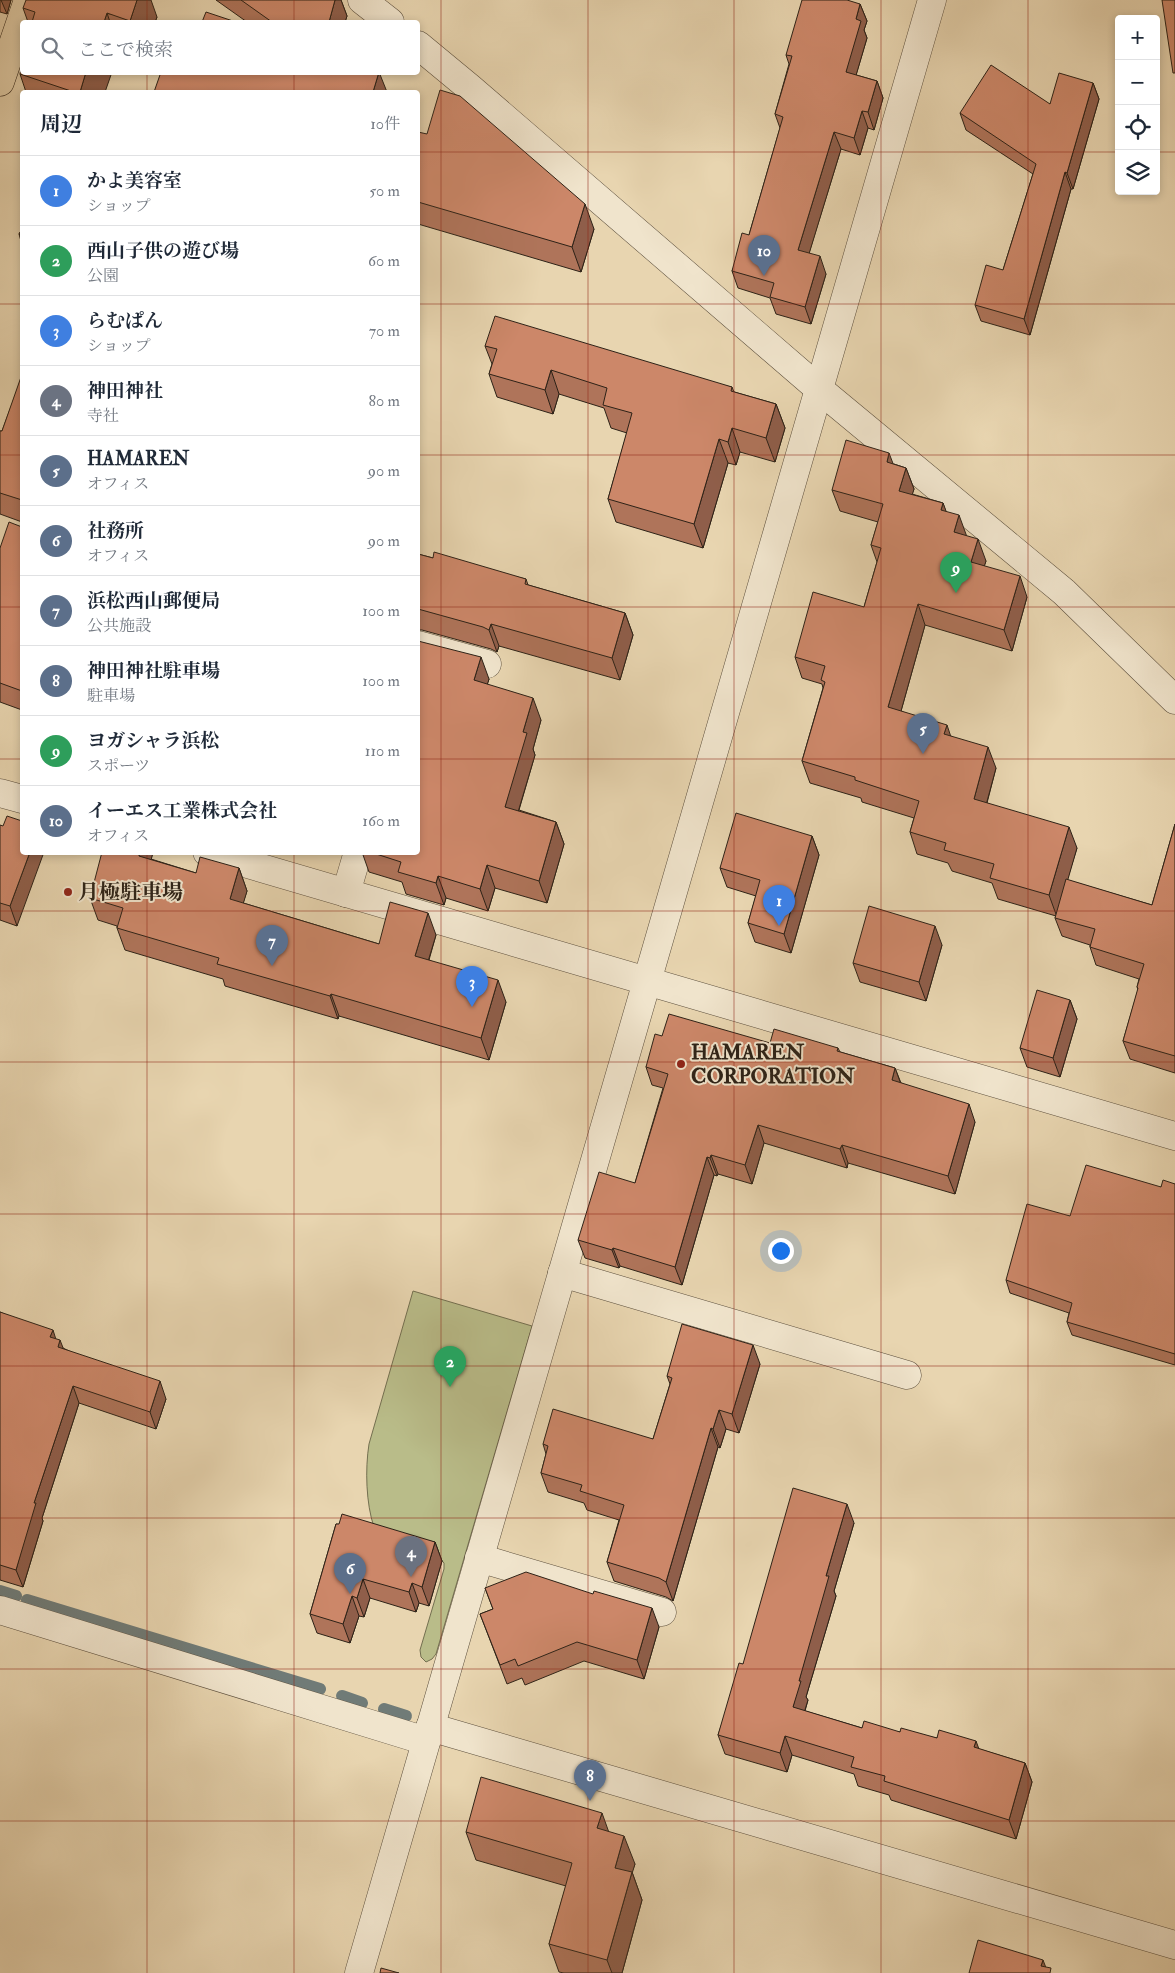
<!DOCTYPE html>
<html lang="ja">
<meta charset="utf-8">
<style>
:root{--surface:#fff;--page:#f6f6f7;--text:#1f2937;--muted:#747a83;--line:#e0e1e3;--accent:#111827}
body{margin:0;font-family:"IM FELL Double Pica","Noto Serif JP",serif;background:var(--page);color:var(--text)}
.controls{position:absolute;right:15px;top:15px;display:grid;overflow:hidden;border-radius:5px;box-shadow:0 2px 8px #0003}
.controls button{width:45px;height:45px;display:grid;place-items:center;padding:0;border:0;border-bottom:1px solid var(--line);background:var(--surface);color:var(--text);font:25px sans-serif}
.you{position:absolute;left:780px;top:1250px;width:18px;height:18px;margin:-12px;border:4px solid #fff;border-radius:50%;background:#1a73e8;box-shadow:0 0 0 8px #1a73e833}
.badge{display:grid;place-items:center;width:32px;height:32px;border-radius:50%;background:var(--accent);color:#fff;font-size:16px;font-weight:700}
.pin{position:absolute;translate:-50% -41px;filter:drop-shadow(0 1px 2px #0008)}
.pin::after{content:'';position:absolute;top:26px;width:18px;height:15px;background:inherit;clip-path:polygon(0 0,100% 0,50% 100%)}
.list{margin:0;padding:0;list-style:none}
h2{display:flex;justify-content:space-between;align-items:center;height:65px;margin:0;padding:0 20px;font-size:21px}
h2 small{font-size:16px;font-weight:400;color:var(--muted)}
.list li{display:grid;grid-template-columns:32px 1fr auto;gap:15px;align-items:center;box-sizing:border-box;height:70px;padding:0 20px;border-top:1px solid var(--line)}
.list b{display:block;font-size:19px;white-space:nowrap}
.list p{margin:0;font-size:16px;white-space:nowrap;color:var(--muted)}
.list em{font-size:16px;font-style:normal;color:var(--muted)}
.icon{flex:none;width:28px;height:28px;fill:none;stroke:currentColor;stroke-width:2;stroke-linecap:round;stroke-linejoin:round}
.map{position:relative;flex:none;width:1175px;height:1973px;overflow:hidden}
.search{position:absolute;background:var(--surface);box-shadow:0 2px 8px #0003;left:20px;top:20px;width:400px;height:55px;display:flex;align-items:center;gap:12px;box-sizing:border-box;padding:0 18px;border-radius:5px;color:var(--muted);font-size:19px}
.panel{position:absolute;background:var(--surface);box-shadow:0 2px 8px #0003;left:20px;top:90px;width:400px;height:765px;border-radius:5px}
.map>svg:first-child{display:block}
</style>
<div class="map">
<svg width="1175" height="1973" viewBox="0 0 1175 1973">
<rect width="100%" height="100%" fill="#e8d5b0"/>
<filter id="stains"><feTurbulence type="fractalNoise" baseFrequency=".004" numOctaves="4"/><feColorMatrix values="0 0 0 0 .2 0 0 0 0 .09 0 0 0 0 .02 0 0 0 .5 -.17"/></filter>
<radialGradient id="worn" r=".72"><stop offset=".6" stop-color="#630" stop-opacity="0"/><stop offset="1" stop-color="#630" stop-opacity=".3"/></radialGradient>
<!-- green -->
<path fill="#b9bc89" stroke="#736f50" d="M413,1291l119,35 -96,328 -4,5 -6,3 -5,-5 -1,-7 24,-81v-6l-7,-8 -63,-28c-8,-23 -9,-58 -5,-83z"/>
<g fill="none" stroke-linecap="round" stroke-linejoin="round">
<!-- stream -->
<g stroke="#707b77" stroke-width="12">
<polyline points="0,1591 16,1596"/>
<polyline points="27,1600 320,1689"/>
<polyline points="342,1696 362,1703"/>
<polyline points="384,1709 406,1716"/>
</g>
<defs>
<g id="minor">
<polyline points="362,0 390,22"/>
<polyline points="418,45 470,88 819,389 1064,592 1175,700"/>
<polyline points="418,645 487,664"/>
<polyline points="0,793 22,799"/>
<polyline points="207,852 1175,1136"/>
<polyline points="346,893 358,852"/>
<polyline points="562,1273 907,1375"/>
<polyline points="479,1558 662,1612"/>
<polyline points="0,1610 426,1741"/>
<polyline points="430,1727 1175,1945"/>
<polyline points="359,1973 932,0"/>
</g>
<polyline id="major" points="0,82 28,0"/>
</defs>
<!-- minor casing -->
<use href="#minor" stroke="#5c4f3d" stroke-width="29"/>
<!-- major casing -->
<use href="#major" stroke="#2d2217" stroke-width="29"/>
<!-- minor -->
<use href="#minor" stroke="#f0e4cc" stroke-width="28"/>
<!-- major -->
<use href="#major" stroke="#e8d5b0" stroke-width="28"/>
</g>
<!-- wall -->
<g fill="#af745a" stroke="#2d2217">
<polygon points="0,0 11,0 7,14 0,12"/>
<polygon points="216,0 341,0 347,16 345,22 247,22"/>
<polygon points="860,4 867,21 864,30 867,38 856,75 877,81 883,98 874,130 868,128 860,155 841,149 809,253 826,274 811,324 776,314 770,298 738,288 732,271 749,235 780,128 775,114 789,64 786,55"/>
<polygon points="23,8 157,17 155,22 28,22"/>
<polygon points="20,74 105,92 26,92"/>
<polygon points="1093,83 1099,99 1073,189 1071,189 1030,335 981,321 975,305 1003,270 1033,174 966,130 960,113 1050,104"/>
<polygon points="418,132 594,229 581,272 418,224"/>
<polygon points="22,229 22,245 19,234"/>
<polygon points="485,346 732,387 734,392 776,404 785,428 775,462 740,452 736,465 728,463 703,548 616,522 608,499 627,433 611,428 604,408 559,394 553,414 497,397 489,374 492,364"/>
<polygon points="22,377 22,522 0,514 0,431 2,431"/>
<polygon points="894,464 906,468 914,489 912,494 943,503 946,512 986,561 984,566 1027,597 1012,651 925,625 901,711 951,736 996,768 987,803 1077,848 1067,880 1152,905 1175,824 1175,1073 1130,1059 1123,1041 1138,990 1137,987 1139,979 1096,965 1090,947 1090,945 1062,936 1055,918 1056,916 998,899 992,883 952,871 948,863 917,854 910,832 914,818 862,802 861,798 810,783 802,761 823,688 822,684 802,678 795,657 864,607 877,562 871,545 878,522 840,511 832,490"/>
<polygon points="22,527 22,710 0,702 0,548"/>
<polygon points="418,554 433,558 526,579 528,585 625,613 633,635 620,680 499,646 497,652 491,649 422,630 418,630"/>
<polygon points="489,679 487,684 541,720 533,749 535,755 519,810 556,822 564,844 547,903 495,888 488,911 446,898 444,905 406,894 402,882 369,872 362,852 418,852"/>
<polygon points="0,825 17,926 0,920"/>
<polygon points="812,836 819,855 791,953 755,942 748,923 756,896 727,887 720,868"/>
<polygon points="153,852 151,859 196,873 239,868 247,891 243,903 379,944 436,935 429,960 506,1002 489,1060 339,1016 338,1019 225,986 223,979 125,950 117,928 117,926 98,920 90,898"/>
<polygon points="942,945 926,1001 860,982 853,963"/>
<polygon points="1070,1000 1077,1019 1060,1077 1027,1067 1020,1048"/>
<polygon points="662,1036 838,1048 840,1052 895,1068 901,1083 975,1122 955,1194 848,1163 847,1168 764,1143 752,1184 718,1174 717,1176 714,1175 682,1285 620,1266 619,1268 585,1258 578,1240 635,1183 663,1088 652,1085 646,1067"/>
<polygon points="1175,1184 1175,1365 1072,1335 1067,1322 1069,1313 1010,1293 1006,1280 1070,1216 1161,1187"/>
<polygon points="0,1312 56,1339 63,1348 166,1399 156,1429 79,1403 42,1518 43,1521 23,1587 0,1580"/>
<polygon points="760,1364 739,1433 726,1429 720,1448 718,1447 673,1601 666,1597 614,1581 607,1562 619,1520 587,1510 584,1503 548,1492 541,1473 546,1454 543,1444 653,1439 670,1384 667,1376"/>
<polygon points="854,1523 834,1591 836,1596 806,1697 808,1700 805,1711 862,1728 900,1732 937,1738 979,1749 1025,1763 1032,1782 1016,1839 891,1800 889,1795 858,1786 854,1774 792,1755 787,1772 725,1754 718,1735 743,1664"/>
<polygon points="336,1524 435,1542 442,1561 429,1606 419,1603 416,1612 370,1598 364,1617 359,1616 350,1643 317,1633 310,1614"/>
<polygon points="485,1588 659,1627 644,1679 584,1661 525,1685 522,1678 507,1684 480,1614 493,1609"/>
<polygon points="608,1831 635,1864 632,1872 642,1900 622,1973 564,1973 559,1972 549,1944 566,1886 476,1860 466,1832"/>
</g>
<!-- shaded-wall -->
<g fill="#8f5e4a" stroke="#2d2217">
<polygon points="1,0 11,0 7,14"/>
<polygon points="137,0 151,0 157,17 155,22 130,22 130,21"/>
<polygon points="335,0 341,0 347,16 345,22 329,22"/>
<polygon points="860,4 867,21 864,30 867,38 852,89 846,72 856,19"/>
<polygon points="107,13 110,22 104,22"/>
<polygon points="86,72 112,72 105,92 80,92"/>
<polygon points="379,72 387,92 373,92"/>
<polygon points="877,81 883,98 874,130 868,112"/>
<polygon points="1093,83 1099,99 1073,189 1067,173"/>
<polygon points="862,111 868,128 860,155 854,138"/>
<polygon points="834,132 841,149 805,267 798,250"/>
<polygon points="1065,172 1071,189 1030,335 1024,319"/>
<polygon points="585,204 594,229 581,272 572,247"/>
<polygon points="820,256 826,274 811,324 805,307"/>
<polygon points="551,370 559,394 553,414 545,390"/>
<polygon points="776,404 785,428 775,462 766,438"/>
<polygon points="732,428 740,452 736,465 728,442"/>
<polygon points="719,439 728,463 703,548 694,524"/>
<polygon points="889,453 897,474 887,462"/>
<polygon points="906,468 914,489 907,512 899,491"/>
<polygon points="943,503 951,524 941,510"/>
<polygon points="959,515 967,537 954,532"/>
<polygon points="978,539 986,561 979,583 971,562"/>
<polygon points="1020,576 1027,597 1012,651 1004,630"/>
<polygon points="918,604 925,625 896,729 888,707"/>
<polygon points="625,613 633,635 620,680 612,658"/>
<polygon points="491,624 499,646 497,652 489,630"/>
<polygon points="481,657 489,679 482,702 474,680"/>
<polygon points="533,698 541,720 533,749 535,755 513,829 505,807 523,732"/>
<polygon points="947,725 954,746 944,734"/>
<polygon points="988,747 996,768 982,820 974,799"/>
<polygon points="556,822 564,844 547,903 539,881"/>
<polygon points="1069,827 1077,848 1057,917 1049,895"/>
<polygon points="812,836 819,855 791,953 784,934"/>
<polygon points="30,852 44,852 17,926 10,906"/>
<polygon points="139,852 153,852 147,878 139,856"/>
<polygon points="487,865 495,888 488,911 480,889"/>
<polygon points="239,868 247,891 238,921 230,899"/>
<polygon points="438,876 446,898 444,905 436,883"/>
<polygon points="428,913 436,935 423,978 415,956"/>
<polygon points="935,926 942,945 926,1001 919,982"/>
<polygon points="498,980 506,1002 489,1060 481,1038"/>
<polygon points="331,994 339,1016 338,1019 330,996"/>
<polygon points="1070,1000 1077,1019 1060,1077 1053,1058"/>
<polygon points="895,1068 902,1087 892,1080"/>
<polygon points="969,1104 975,1122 955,1194 948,1176"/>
<polygon points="758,1125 764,1143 752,1184 745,1165"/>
<polygon points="842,1145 848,1163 847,1168 840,1149"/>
<polygon points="711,1155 718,1174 717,1176 710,1158"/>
<polygon points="707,1157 714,1175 682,1285 675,1267"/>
<polygon points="613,1248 620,1266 619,1268 612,1250"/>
<polygon points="53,1330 58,1346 60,1340 67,1358 50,1337"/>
<polygon points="753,1345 760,1364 739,1433 732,1414"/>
<polygon points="160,1381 166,1399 156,1429 150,1412"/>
<polygon points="73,1386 79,1403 42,1518 43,1521 23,1587 16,1570 34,1503"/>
<polygon points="719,1410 726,1429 720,1448 713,1429"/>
<polygon points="711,1428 718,1447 673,1601 666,1582"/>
<polygon points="847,1504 854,1523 834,1591 836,1596 806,1697 808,1700 800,1726 793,1707 799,1681 826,1576"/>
<polygon points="435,1542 442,1561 429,1606 422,1587"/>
<polygon points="363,1579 370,1598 364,1617 357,1598"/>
<polygon points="412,1583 419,1603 416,1612 409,1592"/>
<polygon points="352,1596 359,1616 350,1643 343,1624"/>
<polygon points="652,1608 659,1627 644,1679 637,1660"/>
<polygon points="785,1736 792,1755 787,1772 780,1753"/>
<polygon points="976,1741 983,1760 974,1747"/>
<polygon points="1025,1763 1032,1782 1016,1839 1009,1820"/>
<polygon points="602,1813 612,1841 597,1828"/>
<polygon points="624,1836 635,1864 625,1896 615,1868"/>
<polygon points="632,1872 642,1900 622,1973 612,1973 607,1960"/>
<polygon points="1043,1960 1048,1973 1041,1966"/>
</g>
<!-- building -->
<g fill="#cc8769" stroke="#2d2217">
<polygon points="26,0 137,0 130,21 107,13 104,22 32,22 35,12 23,8"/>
<polygon points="241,0 335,0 329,22 272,22"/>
<polygon points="802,0 847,0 860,4 856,19 861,21 846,72 877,81 868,112 862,111 854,138 834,132 798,250 820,256 805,307 770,297 774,283 732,271 742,233 749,235 783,117 775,114 792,56 786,55"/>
<polygon points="1162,0 1175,0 1175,73 1173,73"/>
<polygon points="206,12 236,22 202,22"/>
<polygon points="22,65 22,72 86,72 80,92 74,92 20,74"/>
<polygon points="991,65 1050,104 1059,73 1093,83 1067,173 1065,172 1024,319 975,305 986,265 1003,270 1036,164 960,113"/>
<polygon points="161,72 379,72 373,92 154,92"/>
<polygon points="440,90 460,96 585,204 572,247 418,202 418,132 427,134"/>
<polygon points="22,229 22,237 19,234"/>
<polygon points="495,316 732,387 731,391 776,404 766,438 732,428 728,442 719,439 694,524 608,499 632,413 603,405 607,388 551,370 545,390 489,374 497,349 485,346"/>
<polygon points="21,377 22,377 22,500 0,493 0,431 2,431"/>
<polygon points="846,440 889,453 887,462 906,468 899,491 943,503 941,510 959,515 954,532 978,539 971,562 1020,576 1004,630 918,604 888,707 947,725 944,734 988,747 974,799 1069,827 1049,895 990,878 994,864 944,850 946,843 910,832 919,801 855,780 855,777 802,761 825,682 821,680 825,666 795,657 813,592 864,607 881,548 871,545 883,504 832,490"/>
<polygon points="9,522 22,527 22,691 0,683 0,548"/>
<polygon points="434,552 526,579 525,584 625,613 612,658 491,624 489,630 483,627 418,609 418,554 433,558"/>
<polygon points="418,641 481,657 474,680 533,698 523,732 527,733 505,807 556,822 539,881 487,865 480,889 438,876 436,883 398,872 401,862 370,852 418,852"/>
<polygon points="736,813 812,836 784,934 748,923 760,880 720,868"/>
<polygon points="7,816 22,821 22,852 30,852 10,906 0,903 0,825 3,826"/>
<polygon points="1175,824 1175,1056 1123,1041 1138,988 1137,987 1144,964 1090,947 1095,929 1055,918 1066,879 1152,905"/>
<polygon points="102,852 139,852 139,856 196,873 200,857 239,868 230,899 379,944 390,902 428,913 415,956 498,980 481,1038 331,994 330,996 217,964 219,958 117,928 123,908 90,898"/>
<polygon points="869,906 935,926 919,982 853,963"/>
<polygon points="1037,990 1070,1000 1053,1058 1020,1048"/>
<polygon points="669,1014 770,1043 774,1029 838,1048 837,1051 895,1068 892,1080 969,1104 948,1176 842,1145 840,1149 758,1125 745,1165 711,1155 710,1158 707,1157 675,1267 613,1248 612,1250 578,1240 599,1172 635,1183 668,1074 646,1067 655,1034 662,1036"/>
<polygon points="1086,1165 1161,1187 1163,1180 1175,1184 1175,1354 1067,1322 1072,1303 1006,1280 1027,1204 1070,1216"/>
<polygon points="0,1312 53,1330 50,1337 60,1340 58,1347 160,1381 150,1412 73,1386 34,1503 36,1503 16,1570 0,1565"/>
<polygon points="682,1324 753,1345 732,1414 719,1410 713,1429 711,1428 666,1582 659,1578 607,1562 624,1505 580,1491 582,1485 541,1473 548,1446 543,1444 553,1409 653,1439 672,1378 667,1376"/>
<polygon points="793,1488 847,1504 826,1576 829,1576 799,1681 801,1681 793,1707 862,1728 864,1721 900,1732 901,1728 937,1738 939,1730 976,1741 974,1747 1025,1763 1009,1820 884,1781 885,1776 851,1767 854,1757 785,1736 780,1753 718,1735 739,1663 743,1664"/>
<polygon points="342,1514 435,1542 422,1587 412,1583 409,1592 363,1579 357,1598 352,1596 343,1624 310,1614 336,1524 339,1524"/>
<polygon points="526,1572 593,1594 594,1591 652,1608 637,1660 577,1642 518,1666 515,1659 500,1665 480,1614 493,1609 485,1588"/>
<polygon points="481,1777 602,1813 597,1828 624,1836 615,1868 632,1872 607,1960 549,1944 572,1863 466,1832"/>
<polygon points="978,1940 1043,1960 1041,1966 1051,1968 1050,1973 969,1973"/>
<polygon points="381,1968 399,1973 380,1973"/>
</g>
<!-- grid -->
<path fill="none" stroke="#8f2418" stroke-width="1" stroke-opacity="0.55" d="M147,0v22M294,0v22M441,0v1973M588,0v1973M734,0v1973M881,0v1973M1028,0v1973M147,72v20M294,72v20M0,152h22M418,152h701M1156,152h19M0,304h22M418,304h757M0,455h22M418,455h757M0,607h22M418,607h757M0,759h22M418,759h757M147,852v1121M294,852v1121M0,911h1175M0,1062h1175M0,1214h1175M0,1366h1175M0,1518h1175M0,1669h1175M0,1821h1175"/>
<!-- markers -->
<g fill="#8f2418" stroke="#f0e4cc" stroke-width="2">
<circle cx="68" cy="892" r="5"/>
<circle cx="681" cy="1064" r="5"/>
</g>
<g text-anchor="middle" stroke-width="4" stroke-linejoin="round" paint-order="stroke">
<!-- poi labels -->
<g font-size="21" font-weight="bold" fill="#2d2217" stroke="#f0e4cc" text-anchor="start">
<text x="78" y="899">月極駐車場</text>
<text x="691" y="1059">HAMAREN<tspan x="691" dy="24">CORPORATION</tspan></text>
</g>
</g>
<rect width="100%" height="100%" filter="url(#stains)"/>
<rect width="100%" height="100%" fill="url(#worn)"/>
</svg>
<div class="controls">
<button>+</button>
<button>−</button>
<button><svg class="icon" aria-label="locate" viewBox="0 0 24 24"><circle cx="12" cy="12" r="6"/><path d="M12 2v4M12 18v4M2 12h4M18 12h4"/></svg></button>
<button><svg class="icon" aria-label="layers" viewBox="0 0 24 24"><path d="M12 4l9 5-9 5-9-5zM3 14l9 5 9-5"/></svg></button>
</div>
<div class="you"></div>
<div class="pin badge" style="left:779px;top:926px;background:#3f7fe0">1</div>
<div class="pin badge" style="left:450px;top:1387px;background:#2e9e5b">2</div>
<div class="pin badge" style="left:472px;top:1007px;background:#3f7fe0">3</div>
<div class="pin badge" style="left:411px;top:1577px;background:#6b7280">4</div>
<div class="pin badge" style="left:923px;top:754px;background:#5c6f8a">5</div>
<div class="pin badge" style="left:350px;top:1594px;background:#5c6f8a">6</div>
<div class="pin badge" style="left:272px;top:966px;background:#5c6f8a">7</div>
<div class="pin badge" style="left:590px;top:1801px;background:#5c6f8a">8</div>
<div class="pin badge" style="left:956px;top:593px;background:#2e9e5b">9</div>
<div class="pin badge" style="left:764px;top:276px;background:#5c6f8a">10</div>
<div class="search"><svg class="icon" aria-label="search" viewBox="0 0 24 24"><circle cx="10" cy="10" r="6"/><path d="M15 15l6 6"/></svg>ここで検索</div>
<section class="panel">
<h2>周辺<small>10件</small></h2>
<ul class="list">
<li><span class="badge" style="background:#3f7fe0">1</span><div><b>かよ美容室</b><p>ショップ</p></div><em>50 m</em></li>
<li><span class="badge" style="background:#2e9e5b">2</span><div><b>西山子供の遊び場</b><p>公園</p></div><em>60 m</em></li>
<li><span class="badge" style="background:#3f7fe0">3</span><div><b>らむぱん</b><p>ショップ</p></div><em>70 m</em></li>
<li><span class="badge" style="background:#6b7280">4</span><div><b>神田神社</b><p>寺社</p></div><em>80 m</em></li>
<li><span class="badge" style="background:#5c6f8a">5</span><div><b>HAMAREN</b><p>オフィス</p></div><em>90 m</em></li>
<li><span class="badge" style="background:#5c6f8a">6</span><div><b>社務所</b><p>オフィス</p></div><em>90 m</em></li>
<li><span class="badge" style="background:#5c6f8a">7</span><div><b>浜松西山郵便局</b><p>公共施設</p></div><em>100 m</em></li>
<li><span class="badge" style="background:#5c6f8a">8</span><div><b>神田神社駐車場</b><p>駐車場</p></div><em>100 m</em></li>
<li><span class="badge" style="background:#2e9e5b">9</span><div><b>ヨガシャラ浜松</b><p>スポーツ</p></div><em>110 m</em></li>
<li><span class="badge" style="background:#5c6f8a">10</span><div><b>イーエス工業株式会社</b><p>オフィス</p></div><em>160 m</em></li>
</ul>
</section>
</div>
